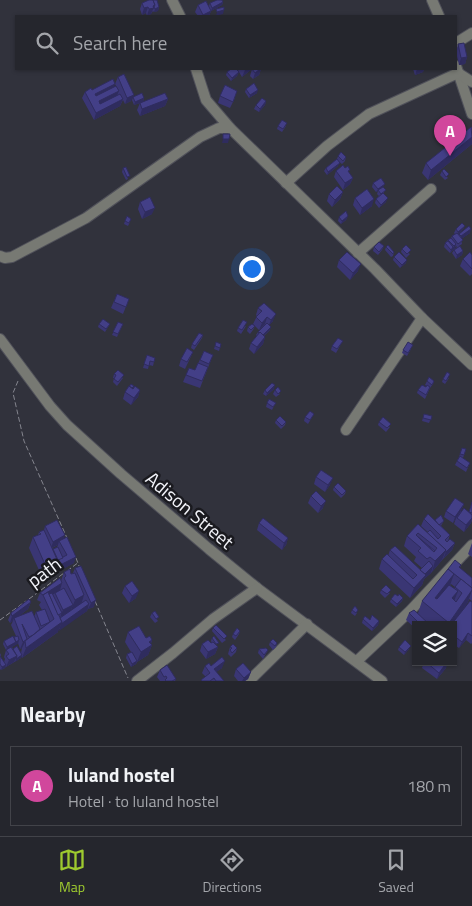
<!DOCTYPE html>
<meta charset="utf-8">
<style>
:root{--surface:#25262d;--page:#2d2e35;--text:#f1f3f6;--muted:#a3a5aa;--line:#424349;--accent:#9eca2f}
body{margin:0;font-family:"Titillium Web",sans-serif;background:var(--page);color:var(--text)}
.controls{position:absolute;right:15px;bottom:15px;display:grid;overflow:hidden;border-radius:0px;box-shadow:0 1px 4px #0004}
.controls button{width:45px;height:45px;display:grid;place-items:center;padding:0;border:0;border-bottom:1px solid var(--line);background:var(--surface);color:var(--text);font:25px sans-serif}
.you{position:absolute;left:251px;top:268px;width:18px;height:18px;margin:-12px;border:4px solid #fff;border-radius:50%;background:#1a73e8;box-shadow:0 0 0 8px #1a73e833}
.badge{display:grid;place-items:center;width:32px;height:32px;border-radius:50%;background:var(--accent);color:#fff;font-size:16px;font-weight:700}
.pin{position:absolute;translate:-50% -41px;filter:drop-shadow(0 1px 2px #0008)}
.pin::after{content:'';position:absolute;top:26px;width:18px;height:15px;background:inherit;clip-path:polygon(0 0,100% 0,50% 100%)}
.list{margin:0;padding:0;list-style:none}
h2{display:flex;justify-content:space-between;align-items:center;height:65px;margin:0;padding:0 20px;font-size:21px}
h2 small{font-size:16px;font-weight:400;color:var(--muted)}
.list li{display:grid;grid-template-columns:32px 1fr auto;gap:15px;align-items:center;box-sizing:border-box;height:80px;margin:0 10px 10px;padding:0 10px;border:1px solid var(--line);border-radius:0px}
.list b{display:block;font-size:19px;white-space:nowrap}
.list p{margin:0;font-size:16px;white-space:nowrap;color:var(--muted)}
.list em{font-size:16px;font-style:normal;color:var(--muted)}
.icon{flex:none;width:28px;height:28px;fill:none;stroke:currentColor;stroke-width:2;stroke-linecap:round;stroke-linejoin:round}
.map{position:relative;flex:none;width:472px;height:681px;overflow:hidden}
.search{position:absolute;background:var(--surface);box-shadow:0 1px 4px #0004;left:15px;right:15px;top:15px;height:55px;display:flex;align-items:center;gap:12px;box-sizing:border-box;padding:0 18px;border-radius:0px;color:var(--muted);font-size:19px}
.sheet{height:155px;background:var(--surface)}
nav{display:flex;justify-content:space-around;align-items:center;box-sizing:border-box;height:70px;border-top:1px solid var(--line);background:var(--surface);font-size:14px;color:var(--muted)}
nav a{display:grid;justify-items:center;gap:2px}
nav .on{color:var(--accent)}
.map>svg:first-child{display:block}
</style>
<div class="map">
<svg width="472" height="681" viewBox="0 0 472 681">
<rect width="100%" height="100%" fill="#31323c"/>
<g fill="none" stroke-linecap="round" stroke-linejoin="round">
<defs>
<g id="minor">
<polyline points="172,0 180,16"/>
<polyline points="432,0 439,16"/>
<polyline points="456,43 472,33"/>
<polyline points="456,66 472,114"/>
<polyline points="196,69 206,100 230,128 375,269 422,318 472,365"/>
<polyline points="458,73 472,82"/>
<polyline points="286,183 327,146 369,114 458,73"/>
<polyline points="358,253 431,189"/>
<polyline points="0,256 5,258 12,257 86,218 200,137 219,128 230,128"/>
<polyline points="0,339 50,406 67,425 121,474 209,549 257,588 382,681"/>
<polyline points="346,430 422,318"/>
<polyline points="357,661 410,611 472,545"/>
<polyline points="137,681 173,653 213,619 257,588"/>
<polyline points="249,681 307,624"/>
</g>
</defs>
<!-- minor casing -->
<use href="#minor" stroke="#50515a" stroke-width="12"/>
<!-- path -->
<g stroke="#84858e" stroke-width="1" stroke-dasharray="5 2.5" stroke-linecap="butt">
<polyline points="18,381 13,393 24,441 67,538"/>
<polyline points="76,558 79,566"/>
<polyline points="67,571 79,562"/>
<polyline points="29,599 64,573"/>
<polyline points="95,601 128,678"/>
<polyline points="0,620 26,601"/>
</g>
<!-- minor -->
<use href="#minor" stroke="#777973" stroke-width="10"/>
</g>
<!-- wall -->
<g fill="#3a3674" fill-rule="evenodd">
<polygon points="223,2 222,5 211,11 209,16 198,16 195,12 198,5 209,6 210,3"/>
<polygon points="142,3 159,7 158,11 154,12 153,11 151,14 147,16 146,13 142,15 140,9"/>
<polygon points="458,44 467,57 465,64 459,65 456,52"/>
<polygon points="239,69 252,69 242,77 239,72 237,76 231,81 226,75 227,72 238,71"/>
<polygon points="252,69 261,69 259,75 253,79 250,76"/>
<polygon points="413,69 424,69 423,72 415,75"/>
<polygon points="118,77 131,101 125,104 123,100 120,106 94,120 82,98 85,92 92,90 114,87 119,91 115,84"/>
<polygon points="246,89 257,93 249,98 245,92"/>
<polygon points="220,96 235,98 230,108 218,103"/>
<polygon points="133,97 144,98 143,102 134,105 132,100"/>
<polygon points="168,99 165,106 140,116 137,110 140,103"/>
<polygon points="266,101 265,105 259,112 254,109 256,105"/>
<polygon points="278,126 286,126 282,132 277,129"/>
<polygon points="472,127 472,144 428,180 422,173 426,163"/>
<polygon points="338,156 346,157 345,161 342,164 338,161 338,166 327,175 324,171 326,168 337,159"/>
<polygon points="123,168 128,179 126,180 122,172"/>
<polygon points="336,171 349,173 353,178 350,184 343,190 334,177"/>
<polygon points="442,171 448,178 445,180 440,175"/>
<polygon points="373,183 384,187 384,194 386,202 379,208 375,203 376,199 379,196 377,194 378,191 376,192 372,187"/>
<polygon points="343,192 340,199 332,207 327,201 329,194"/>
<polygon points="355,198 372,206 360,215 353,205"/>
<polygon points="140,202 152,214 142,219 138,209"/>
<polygon points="348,216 346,220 341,224 338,221 339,217"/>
<polygon points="125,221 130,222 128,226 124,224"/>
<polygon points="465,226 463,229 458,234 458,235 459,234 470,233 461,239 462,244 459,246 463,251 462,255 456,259 452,253 454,250 457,247 456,246 455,248 450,253 444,247 445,243 448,240 451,238 452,236 455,234 454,233 456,229"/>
<polygon points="384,246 382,250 378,255 373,251 374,247"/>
<polygon points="386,247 394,252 393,256 391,257 385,250"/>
<polygon points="402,249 410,254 406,258 401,252"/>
<polygon points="472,255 472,274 470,276 460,266 463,259"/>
<polygon points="394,257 406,263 400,268 393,260"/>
<polygon points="339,260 358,271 350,280 337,267"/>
<polygon points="117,294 129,299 123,314 111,308"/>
<polygon points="258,308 273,321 269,325 270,330 264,336 265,337 263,344 254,354 249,349 251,343 257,336 256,335 258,332 265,324 259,330 253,324 257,316 256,315"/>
<polygon points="118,322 123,324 117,337 112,335"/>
<polygon points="99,324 110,324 105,332 98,327"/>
<polygon points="246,326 241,334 237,331 238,328"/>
<polygon points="255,326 253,330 250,334 247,331 248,327"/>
<polygon points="203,335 202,338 194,350 191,348 192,344"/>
<polygon points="216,342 221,344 219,351 214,349"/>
<polygon points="341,344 336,353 331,350 332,346"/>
<polygon points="411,349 407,356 402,353 403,350"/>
<polygon points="204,351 213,355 200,388 183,382 189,368 195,370"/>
<polygon points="193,352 185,369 179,366 181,359"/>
<polygon points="147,355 155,358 153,366 149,365 148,369 143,368"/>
<polygon points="114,374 123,378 117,386 113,382 114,378 113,378"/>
<polygon points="449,378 445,384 442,382 443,379"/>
<polygon points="427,381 434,381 433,384 430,388 425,399 417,393 418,390 426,387 427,386 425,385"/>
<polygon points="134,386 133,389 140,390 138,397 131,405 123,399 125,392"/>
<polygon points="274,389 266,396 263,394 265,390"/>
<polygon points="275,390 280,394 276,397 273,394"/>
<polygon points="267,403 274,406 272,410 266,407"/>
<polygon points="314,414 308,424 304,421 305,417"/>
<polygon points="424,414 432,416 429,423 422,421"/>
<polygon points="276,420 286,422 285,425 281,429 275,423"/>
<polygon points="379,422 390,427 386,432 378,425"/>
<polygon points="462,448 466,449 463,458 470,463 466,472 455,465 459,457"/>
<polygon points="316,477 330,485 325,492 314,484"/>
<polygon points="334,487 346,491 345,494 341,498 333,490"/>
<polygon points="311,496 323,508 318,513 308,503"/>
<polygon points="472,502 472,520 471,523 464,532 454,524 456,518 453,523 444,517 446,511 464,504 461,511 469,512"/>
<polygon points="424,519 444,521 442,524 441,526 450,535 448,541 455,543 452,550 443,559 431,573 424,579 422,585 410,598 379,569 382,559 388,556 390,550 420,570 422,568 414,561 416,557 404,546 407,536 418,524 427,533 428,532 421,526"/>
<polygon points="259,523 288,538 286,545 282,550 257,530"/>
<path d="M45,526l19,12 10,25 -18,9 -1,2 -12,5 -14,-31 4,-11 5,-2 1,-3 5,-2zM58,545l-1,2 -4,2v1l-1,-2z"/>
<polygon points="472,543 472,557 468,554"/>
<path d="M461,565l-1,3 12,10v23l-3,-2 -1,3 -8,12 12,-12v41l-1,1 -5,-4 -7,8 -6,-4v-19h-37v4l-10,-9 3,-7h9l4,-12zM451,584l4,3 -1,2 -4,-4z"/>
<path d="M75,568l19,39 -6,2v-1l-1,3 -29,19v2l-36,26v-2l-1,2 -15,9v-1l-1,2 -4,2 -1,-1v-16l1,2 -1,2 4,5 1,-3 -1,-2 2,-7 -3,-6 1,-3 10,-3v-1l2,-1 -5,-11 2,-4 -3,2 -2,-3 3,-7 20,-11 -3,7 -9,7 15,1 2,-5 6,-2 -3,-5 2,-3 -4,-2 3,-7 21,-12 3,-9 7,2 2,-1zM18,643l2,6 2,-1 -1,5 -8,-4 -1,-2z"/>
<polygon points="125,586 136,598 129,603 122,593"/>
<polygon points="381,590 390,593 385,598 380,593"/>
<polygon points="398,596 403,598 402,601 396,607 390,602 391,599"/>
<polygon points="352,610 357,613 355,616 351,613"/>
<polygon points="152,613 158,621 155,623 150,617"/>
<polygon points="363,619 370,620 379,621 378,625 372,631 362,623"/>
<polygon points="213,628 226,640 222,643 212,631"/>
<polygon points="240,631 239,634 235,640 232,637 233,634"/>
<polygon points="128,632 152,640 151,644 152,645 148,655 137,662 136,664 131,667 126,658 127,654 131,652 125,642"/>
<polygon points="212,638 218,647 215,654 206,659 200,651 202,644 212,643 211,641"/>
<polygon points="270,642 277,643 276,647 273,650 269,645"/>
<polygon points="230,647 237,648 236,652 231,657 228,654"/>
<polygon points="399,647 409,649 404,655 398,650"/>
<polygon points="259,649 268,650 263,659 258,653"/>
<polygon points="424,662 447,662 446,668 437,679 422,668"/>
<polygon points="205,666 222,668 216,672 224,681 201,681 206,677 202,673"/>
<polygon points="236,669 251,672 248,679 245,681 238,681 234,676"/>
<polygon points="160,670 176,679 175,681 160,681 157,677"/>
</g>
<!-- shaded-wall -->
<g fill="#2f2c5e">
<polygon points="223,2 222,5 211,11 212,8"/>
<polygon points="155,5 151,14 147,16 149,9"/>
<polygon points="148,7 146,13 142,15 144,8"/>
<polygon points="159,7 158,11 154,12 155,9"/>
<polygon points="224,10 223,14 216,16 217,12"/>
<polygon points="211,11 209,16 202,16 203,15"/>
<polygon points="467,57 465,64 459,65 461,58"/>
<polygon points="247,69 252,69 242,77 245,70"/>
<polygon points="260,69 261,69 259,75 253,79 255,73"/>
<polygon points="417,69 424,69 423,72 415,75"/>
<polygon points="239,72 237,76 231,81 232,78"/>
<polygon points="115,84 113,91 92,101 95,94"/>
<polygon points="258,90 257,93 249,98 250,95"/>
<polygon points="119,91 116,98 96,108 99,101"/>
<polygon points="134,95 131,101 125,104 127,98"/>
<polygon points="144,98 143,102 134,105 135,102"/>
<polygon points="123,99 120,106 94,120 96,113"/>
<polygon points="168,99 165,106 140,116 142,109"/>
<polygon points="266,101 265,105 259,112 260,109"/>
<polygon points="472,137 472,144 428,180 431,170"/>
<polygon points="223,139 229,139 228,143 222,143"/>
<polygon points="340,163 338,166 327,175 328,172"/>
<polygon points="353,178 350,184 343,190 345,183"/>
<polygon points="385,184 383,187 376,192 378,189"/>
<polygon points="343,192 340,199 332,207 335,200"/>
<polygon points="388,198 386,202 379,208 381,205"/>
<polygon points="374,199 372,206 360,215 362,208"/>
<polygon points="155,208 152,214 142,219 145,212"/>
<polygon points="348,216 346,220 341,224 342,221"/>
<polygon points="465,226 463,229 457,235 458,232"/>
<polygon points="471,229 470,233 460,240 461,236"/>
<polygon points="456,244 455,248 450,253 451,250"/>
<polygon points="463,251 462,255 456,259 457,255"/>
<polygon points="407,260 406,263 400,268 402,265"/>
<polygon points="361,264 358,271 350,280 353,273"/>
<polygon points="276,314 273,321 268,327 271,320"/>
<polygon points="267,317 265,324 259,330 262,323"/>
<polygon points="271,327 270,330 260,339 262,336"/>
<polygon points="265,337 263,344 254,354 257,347"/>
<polygon points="275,385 274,389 266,396 267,393"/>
<polygon points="140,390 138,397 131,405 134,398"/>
<polygon points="333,478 330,485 325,492 328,485"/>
<polygon points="326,501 323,508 318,513 321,506"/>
<polygon points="464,504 461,511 453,523 455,517"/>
<polygon points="472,518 471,523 464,532 466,525"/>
<polygon points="65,535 63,542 59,541 58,545 51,548 53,542"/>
<polygon points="288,538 286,545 282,550 284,543"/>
<polygon points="455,543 452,550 443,559 446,552"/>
<polygon points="446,550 442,560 432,572 435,561"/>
<polygon points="76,557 74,563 56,573 58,566"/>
<polygon points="59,564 55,574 43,579 47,569"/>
<polygon points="433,566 431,573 424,579 422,585 410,598 414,588 423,576"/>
<polygon points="454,574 449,588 431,608 435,598"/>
<polygon points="62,583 60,590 49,597 43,595"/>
<polygon points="472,590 468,602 452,625 448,625"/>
<polygon points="139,591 136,598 129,603 132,596"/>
<polygon points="458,591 453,604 452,598"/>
<polygon points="84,595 81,605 71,610 75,600"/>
<polygon points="403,598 402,601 396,607 397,604"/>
<polygon points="96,600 94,607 88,609 91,603"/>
<polygon points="31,602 28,609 14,620 14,618 13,621 10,623 12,616"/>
<polygon points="89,604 87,611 59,631 61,624"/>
<polygon points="73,605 70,612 60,617 63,610"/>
<polygon points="379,621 378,625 372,631 373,628"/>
<polygon points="62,622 58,632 22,658 26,648"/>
<polygon points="468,633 466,640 459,648 462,642"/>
<polygon points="19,640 18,644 6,650 7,647"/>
<polygon points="152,640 150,646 152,645 148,655 137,662 141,652 149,642"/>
<polygon points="23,642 25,642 22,648 20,649"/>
<polygon points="411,646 409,649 404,655 405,652"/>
<polygon points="218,647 215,654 206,659 208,652"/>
<polygon points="22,655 21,658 15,662 16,659"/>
<polygon points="17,656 14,662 6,667 9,660"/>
<polygon points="137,661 136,664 131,667 132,664"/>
<polygon points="225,661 222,668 211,676 214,669"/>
<polygon points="447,662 446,668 437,679 439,673"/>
<polygon points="6,665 5,668 1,670 2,667"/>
<polygon points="251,672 248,679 245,681 242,681 244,678"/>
</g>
<!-- building -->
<g fill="#433f87" stroke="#2f2c5e" fill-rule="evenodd">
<polygon points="149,0 153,0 155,5 153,6 154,8 149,9 148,7 144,8 142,3"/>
<polygon points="153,0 157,0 159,7 155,9 154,7 155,5"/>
<polygon points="217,0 222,0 223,2 212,8 210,3"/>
<polygon points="206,1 211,11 203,15 198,5"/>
<polygon points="224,7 224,10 217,12 216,9"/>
<polygon points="464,43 467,57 461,58 458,44"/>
<polygon points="231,69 236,69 239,72 232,78 227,72"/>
<polygon points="252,69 260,69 255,73"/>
<polygon points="124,74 134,95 127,98 118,77"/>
<polygon points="113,79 115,84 95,94 96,96 116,86 119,91 99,101 100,104 120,94 123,99 96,113 85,92 91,88 92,90"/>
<polygon points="254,83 258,90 250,95 246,89"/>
<polygon points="225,85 237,91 233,102 220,96"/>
<polygon points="142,93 144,98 135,102 133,97"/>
<polygon points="165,93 168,99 142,109 140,103"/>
<polygon points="262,98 266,101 260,109 256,105"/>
<polygon points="282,120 287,123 283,129 278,126"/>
<polygon points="471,127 472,137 431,170 426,163"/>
<polygon points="223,134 230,134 229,139 223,139"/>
<polygon points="341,152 346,157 343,161 338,156"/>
<polygon points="337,159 340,163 328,172 326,168"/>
<polygon points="343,165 345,168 348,166 350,170 348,171 353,178 345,183 336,171"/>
<polygon points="126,167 130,176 127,177 123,168"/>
<polygon points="444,169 449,174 446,177 442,171"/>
<polygon points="381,178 385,184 378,189 373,183"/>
<polygon points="337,186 343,192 335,200 329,194"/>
<polygon points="383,187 386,190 381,194 378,190"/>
<polygon points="367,189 374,199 362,208 355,198"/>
<polygon points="383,193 388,198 381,205 376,199"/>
<polygon points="150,197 155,208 145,212 140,202"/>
<polygon points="346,211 348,216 342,221 339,217"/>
<polygon points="127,216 131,219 129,223 125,221"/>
<polygon points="462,223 465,226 458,232 456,229"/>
<polygon points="469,226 471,229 461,236 459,234"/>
<polygon points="457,233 463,240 458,244 452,236"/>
<polygon points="451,238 456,244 454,246 448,240"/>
<polygon points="448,241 453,247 451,250 445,243"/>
<polygon points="379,242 384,246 379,252 374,247"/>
<polygon points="388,245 394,252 393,254 386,247"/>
<polygon points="406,245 411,250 407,254 402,249"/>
<polygon points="460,246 463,251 457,255 454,250"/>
<polygon points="347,252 361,264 353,273 339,260"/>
<polygon points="399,252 407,260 402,265 394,257"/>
<polygon points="470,252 472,255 472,269 463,259"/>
<polygon points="117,294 129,299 126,307 114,302"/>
<polygon points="264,303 276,314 271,320 267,317 262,323 256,317 262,311 258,308"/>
<polygon points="103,319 110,324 106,329 99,324"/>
<polygon points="243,320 247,322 242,330 238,328"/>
<polygon points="118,322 123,324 118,334 113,332"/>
<polygon points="267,323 271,327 263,335 260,332 259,333 258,332"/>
<polygon points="252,324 255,326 251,330 248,327"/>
<polygon points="260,332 265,337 257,347 251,343"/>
<polygon points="199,333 203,335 195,346 192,344"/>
<polygon points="338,338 343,341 337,349 332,346"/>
<polygon points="216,342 221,344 220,348 215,346"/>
<polygon points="408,342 413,345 408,353 403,350"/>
<polygon points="187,348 193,352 187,362 181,359"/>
<polygon points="204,351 213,355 209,364 200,360"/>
<polygon points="147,355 155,358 154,362 150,361 149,366 144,364"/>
<polygon points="198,363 208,367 202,381 186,375 189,368 195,370"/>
<polygon points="118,370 124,375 118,382 114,379 116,375 114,374"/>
<polygon points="447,372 450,374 446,381 443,379"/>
<polygon points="429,377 434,381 432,385 427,381"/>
<polygon points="272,383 275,385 267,393 265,390"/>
<polygon points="131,384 134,386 132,388 129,386 128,388"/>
<polygon points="422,385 426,387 427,385 430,387 426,395 418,390"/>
<polygon points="129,386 133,389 135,386 140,390 134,398 125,392"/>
<polygon points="278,387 281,391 278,394 275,390"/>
<polygon points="269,399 276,403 273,407 267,403"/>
<polygon points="310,411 314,414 310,420 305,417"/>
<polygon points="424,414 432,416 431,420 423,418"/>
<polygon points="280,416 286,422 282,426 276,420"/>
<polygon points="383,417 391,424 387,428 379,422"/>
<polygon points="462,448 466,449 464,455 460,454"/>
<polygon points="460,456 470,463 467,468 457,461"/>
<polygon points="321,470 333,478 328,485 316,477"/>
<polygon points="338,483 346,491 342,495 334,487"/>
<polygon points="316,491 326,501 321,506 311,496"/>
<polygon points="455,498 464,504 455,517 446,511"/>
<polygon points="472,502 472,513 469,512"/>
<polygon points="464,508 472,515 472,518 466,525 457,518"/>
<polygon points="428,514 450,535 445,540 447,542 450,539 455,543 446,552 445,552 446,550 427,533 430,530 438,539 441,536 424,519"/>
<polygon points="441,515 444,521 439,525 435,520"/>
<polygon points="263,518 288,538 284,543 259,523"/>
<polygon points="57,520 65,535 53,542 45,526"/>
<path d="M418,524l28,26 -11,11 -5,-4 -3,2 -9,-8 3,-3 -14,-12zM418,533l19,15 -3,4 -18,-17z"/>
<polygon points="44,530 59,564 47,569 33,537 41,534 39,532"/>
<polygon points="67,537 76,557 58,566 59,564 57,560 67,555 59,541"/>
<polygon points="418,537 435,551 434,552"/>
<polygon points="395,546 426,575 414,588 382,559 387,554 413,579 417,575 390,550"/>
<polygon points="58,547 63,558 58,560 53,549"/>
<polygon points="455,560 461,565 459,567 472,578 472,588 448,569"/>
<polygon points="429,561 433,566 425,574 420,570"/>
<polygon points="81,566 96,600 91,603 75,568"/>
<polygon points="70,569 71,574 75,573 84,595 75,600 64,578 66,576 64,572"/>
<polygon points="448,569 454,574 435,598 437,599 449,585 458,591 452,598 456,602 462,593 455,587 461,579 472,588 472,590 449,623 422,601"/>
<polygon points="60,578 62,583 43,595 40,593"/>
<polygon points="132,581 139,591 132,596 125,586"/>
<polygon points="386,585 391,590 387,594 381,590"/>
<polygon points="64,588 73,605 63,610 55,593"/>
<polygon points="48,592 62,622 26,648 25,641 54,619 43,595"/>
<polygon points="52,593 62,613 58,615 49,594"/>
<polygon points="395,594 398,596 399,594 403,598 397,604 391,599"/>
<polygon points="29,599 31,602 12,616 11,613"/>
<polygon points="86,600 89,604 61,624 62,622 60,618"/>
<polygon points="470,601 472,602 472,636 468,633 462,642 453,635 453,625 451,625"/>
<polygon points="355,606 358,610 356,613 352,610"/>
<polygon points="45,609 50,622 41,626 36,612"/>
<polygon points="414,610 430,625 421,625 409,613"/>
<polygon points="32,611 40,629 33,635 29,637 22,624 27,639 23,642 14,618"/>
<polygon points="155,611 159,617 156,619 152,613"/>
<polygon points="372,615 379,621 373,628 363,619 365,616 370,620"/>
<polygon points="216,625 227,636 224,639 213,628"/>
<polygon points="139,626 146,638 150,636 152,640 149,642 152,645 141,652 128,632"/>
<polygon points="237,628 240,631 236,636 233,634"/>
<polygon points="13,636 16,642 7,647 4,641"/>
<polygon points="18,636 19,640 16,642 14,637"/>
<polygon points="214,636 219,643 216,644 212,638"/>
<polygon points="273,639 277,643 275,646 270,642"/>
<polygon points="208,640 211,643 213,642 218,647 208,652 202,644"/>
<polygon points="405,640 411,646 405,652 399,647"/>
<polygon points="233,644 237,648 232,653 230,650 232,648 230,647"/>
<polygon points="17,646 22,655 16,659 17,656 13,649"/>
<polygon points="11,647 17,656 9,660 6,656 9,654 6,650"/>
<polygon points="266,648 268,650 264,655 259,649"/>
<polygon points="132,652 137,661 132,664 127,654"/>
<polygon points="0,656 6,665 2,667 0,664"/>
<polygon points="222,657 225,661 214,669 224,681 216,681 214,678 210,681 202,681 201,680 210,673 205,666 209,663 211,666"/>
<polygon points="426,662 447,662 439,673"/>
<polygon points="243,663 251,672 244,678 236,669"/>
<polygon points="167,665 176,679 172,681 166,681 165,680 167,678 166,676 164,677 160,670"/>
</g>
<g text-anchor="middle" stroke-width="5" stroke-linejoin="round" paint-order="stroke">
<!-- street labels -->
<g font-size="19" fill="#f2f3f9" stroke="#1a1a1f">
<text transform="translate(190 510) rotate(40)" y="7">Adison Street</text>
<text transform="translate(44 572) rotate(-36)" y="7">path</text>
</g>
</g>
</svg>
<div class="controls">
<button><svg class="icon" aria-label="layers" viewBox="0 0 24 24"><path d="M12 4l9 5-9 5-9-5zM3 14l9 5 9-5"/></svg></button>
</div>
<div class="you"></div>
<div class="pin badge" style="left:450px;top:156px;background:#d1479c">A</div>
<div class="search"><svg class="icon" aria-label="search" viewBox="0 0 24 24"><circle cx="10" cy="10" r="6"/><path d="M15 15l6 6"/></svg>Search here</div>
</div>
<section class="sheet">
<h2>Nearby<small></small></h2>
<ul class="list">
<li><span class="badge" style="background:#d1479c">A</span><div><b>luland hostel</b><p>Hotel · to luland hostel</p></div><em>180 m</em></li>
</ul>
</section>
<nav>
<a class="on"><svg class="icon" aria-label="map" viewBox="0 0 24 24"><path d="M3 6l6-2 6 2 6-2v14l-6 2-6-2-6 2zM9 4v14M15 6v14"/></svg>Map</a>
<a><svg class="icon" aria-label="directions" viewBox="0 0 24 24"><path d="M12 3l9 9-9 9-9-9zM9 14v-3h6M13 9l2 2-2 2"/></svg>Directions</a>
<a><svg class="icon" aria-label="saved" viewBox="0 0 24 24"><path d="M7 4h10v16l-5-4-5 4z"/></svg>Saved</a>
</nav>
